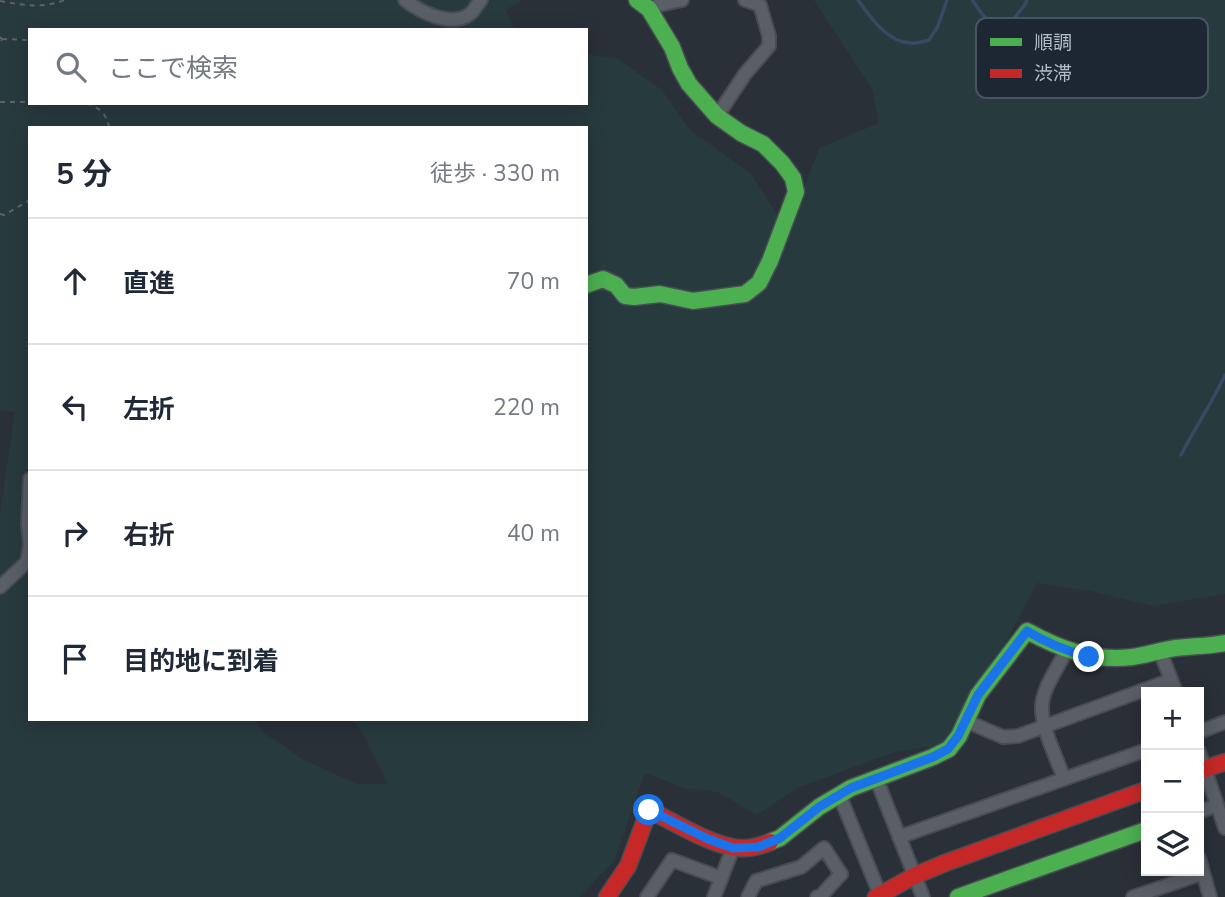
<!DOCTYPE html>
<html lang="ja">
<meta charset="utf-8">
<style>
:root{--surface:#fff;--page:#f2f2f3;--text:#1f2937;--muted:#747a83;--line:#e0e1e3}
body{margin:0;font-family:"Nunito Sans","Noto Sans JP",sans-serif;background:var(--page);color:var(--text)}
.controls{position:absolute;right:21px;bottom:21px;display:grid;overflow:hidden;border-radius:0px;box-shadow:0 4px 18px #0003}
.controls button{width:63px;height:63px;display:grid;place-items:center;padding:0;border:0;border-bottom:2px solid var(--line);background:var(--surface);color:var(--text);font:35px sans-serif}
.stop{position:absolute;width:21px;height:21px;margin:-16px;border:5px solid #1a73e8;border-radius:50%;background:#fff}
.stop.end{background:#1a73e8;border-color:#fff;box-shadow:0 2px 7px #0008}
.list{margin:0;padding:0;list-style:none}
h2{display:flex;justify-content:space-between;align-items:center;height:91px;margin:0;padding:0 28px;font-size:30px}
h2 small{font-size:23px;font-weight:400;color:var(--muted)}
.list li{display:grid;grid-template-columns:46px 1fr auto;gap:21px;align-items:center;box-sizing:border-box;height:126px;padding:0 28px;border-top:2px solid var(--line)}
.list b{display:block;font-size:26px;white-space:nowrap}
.list em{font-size:23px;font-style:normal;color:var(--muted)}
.icon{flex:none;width:38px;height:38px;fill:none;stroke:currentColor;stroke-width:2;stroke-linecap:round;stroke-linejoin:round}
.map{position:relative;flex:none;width:1225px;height:897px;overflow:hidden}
.search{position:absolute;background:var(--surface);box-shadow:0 4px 18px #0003;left:28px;top:28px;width:560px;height:77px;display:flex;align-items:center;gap:18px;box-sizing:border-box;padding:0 24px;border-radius:0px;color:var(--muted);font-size:26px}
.panel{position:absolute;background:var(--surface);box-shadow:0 4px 18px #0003;left:28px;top:126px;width:560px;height:595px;border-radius:0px}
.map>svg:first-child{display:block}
</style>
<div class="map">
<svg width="1225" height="897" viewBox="0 0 1225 897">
<rect width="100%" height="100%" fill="#2a3038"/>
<!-- green -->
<path fill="#273a3e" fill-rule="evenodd" d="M0,0h522l-16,10 9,20h-485v73h556v-49l32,5 44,31 27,39 62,45 37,57 31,-83 60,-25 -7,-34 -58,-89h411v594l-72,12 -63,-15 -53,-8 -84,160 -58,9 -98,36 -40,27 -39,-23 -34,-4 -39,-15 -31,88 -35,36h-579v-384l15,-101 -15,-2zM30,128h556v591h-234l12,17 24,48h-31l-53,-24 -41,-28 -8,-13h-225z"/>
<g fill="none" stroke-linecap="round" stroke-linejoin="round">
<!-- stream -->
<g stroke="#384963" stroke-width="3.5">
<path d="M858,0c12,17 30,43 53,43 6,1 13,-2 18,-3l9,-14 9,-26"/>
<path d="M972,0c11,14 16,28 35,27l17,-21 3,-6"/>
<path d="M1181,455c14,-27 31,-52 44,-80"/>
</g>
<defs>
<g id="street">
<path d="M405,0c15,12 46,28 65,14 4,-3 7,-10 11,-14"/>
<polyline points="649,9 655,6 682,0"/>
<polyline points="717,116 745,74 769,46 769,36 760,5 745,0"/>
<polyline points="0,587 27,562 30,545 28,524 30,479"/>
<polyline points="1160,651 1176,692"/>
<polyline points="966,721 1003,737 1018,736 1171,680"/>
<polyline points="1199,732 1225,722"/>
<polyline points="1199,752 1225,828"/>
<polyline points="876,778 923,897"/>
<path d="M1064,779c-7,-21 -23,-51 -22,-73 0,-17 17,-40 24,-55"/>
<polyline points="839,794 881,897"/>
<polyline points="1199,812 1217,805"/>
<polyline points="899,837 1146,750"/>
<polyline points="1199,858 1210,897"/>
<polyline points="647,897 672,860 721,878"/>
<polyline points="714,897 733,848"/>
<polyline points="748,897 756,881 801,867 824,848 841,874 821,896 817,897"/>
<polyline points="1133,897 1203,873"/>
</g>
<g id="fast">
<polyline points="586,285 603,279 616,285 625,296 634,297 660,294 693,301 745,294 759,283 770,261 796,192 793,178 782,163 763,144 741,133 717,116 689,84 680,68 672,47 649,9 637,0"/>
<path d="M770,842l10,-4 39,-31 32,-19 82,-31 16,-8 10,-13 19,-41 49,-64c33,18 67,31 105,26 15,-2 29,-7 44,-9 16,-2 33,-2 49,-5"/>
<polyline points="958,897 1146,830"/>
</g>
<g id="jam">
<polyline points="1199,771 1225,762"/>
<path d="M607,897l21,-31 21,-56c25,12 55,31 82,37 13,3 27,0 39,-5"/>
<polyline points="876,897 914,876 945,863 1146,790"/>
</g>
</defs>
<!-- street casing -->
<use href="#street" stroke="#484c53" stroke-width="16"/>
<!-- fast casing -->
<use href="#fast" stroke="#484c53" stroke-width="19"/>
<!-- jam casing -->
<use href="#jam" stroke="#484c53" stroke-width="19"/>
<!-- path -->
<g stroke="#5d636a" stroke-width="2" stroke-dasharray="5 5" stroke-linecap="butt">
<path d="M0,1c23,4 42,8 65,-1"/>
<polyline points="0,37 2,39 0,44"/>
<polyline points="2,39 30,40"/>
<polyline points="0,102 30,102"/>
<path d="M87,103c13,5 20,11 22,25"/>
<polyline points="0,214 4,215 30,200"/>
</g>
<!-- street -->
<use href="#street" stroke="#5a5e66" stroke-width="12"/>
<!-- fast -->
<use href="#fast" stroke="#4caf50" stroke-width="16"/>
<!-- jam -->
<use href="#jam" stroke="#c62828" stroke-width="16"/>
</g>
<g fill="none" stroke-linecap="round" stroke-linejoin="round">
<!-- route -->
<path stroke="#1a73e8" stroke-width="9" d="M649,810l59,29 25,9 25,-1 22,-9 39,-31 32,-19 82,-31 15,-8 10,-13 20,-41 49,-64c20,12 39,20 62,26"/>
</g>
<!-- legend -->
<rect x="976" y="18" width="232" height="80" rx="10" fill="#1d2633" stroke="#4a5360" stroke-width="2"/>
<rect x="990" y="38" width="32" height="8" fill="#4caf50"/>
<rect x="990" y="69" width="32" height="9" fill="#c62828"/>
<g font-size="19" fill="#b4bcc9">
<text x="1034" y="49">順調</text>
<text x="1034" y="80">渋滞</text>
</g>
</svg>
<div class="controls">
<button>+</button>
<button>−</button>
<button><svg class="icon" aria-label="layers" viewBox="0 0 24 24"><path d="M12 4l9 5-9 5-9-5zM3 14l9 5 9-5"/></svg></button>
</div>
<div class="stop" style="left:649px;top:810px"></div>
<div class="stop end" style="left:1089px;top:657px"></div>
<div class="search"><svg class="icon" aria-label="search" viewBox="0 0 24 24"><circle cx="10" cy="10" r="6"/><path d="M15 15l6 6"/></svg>ここで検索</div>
<section class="panel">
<h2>5 分<small>徒歩 · 330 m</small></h2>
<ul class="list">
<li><svg class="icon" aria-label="ahead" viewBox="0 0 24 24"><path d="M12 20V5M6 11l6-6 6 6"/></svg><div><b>直進</b></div><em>70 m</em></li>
<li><svg class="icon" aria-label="left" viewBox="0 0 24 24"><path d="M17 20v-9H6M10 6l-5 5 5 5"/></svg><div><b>左折</b></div><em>220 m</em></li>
<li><svg class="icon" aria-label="right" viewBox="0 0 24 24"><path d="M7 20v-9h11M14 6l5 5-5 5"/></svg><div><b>右折</b></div><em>40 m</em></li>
<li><svg class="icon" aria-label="arrive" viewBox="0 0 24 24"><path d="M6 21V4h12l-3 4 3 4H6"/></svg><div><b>目的地に到着</b></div></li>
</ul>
</section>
</div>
